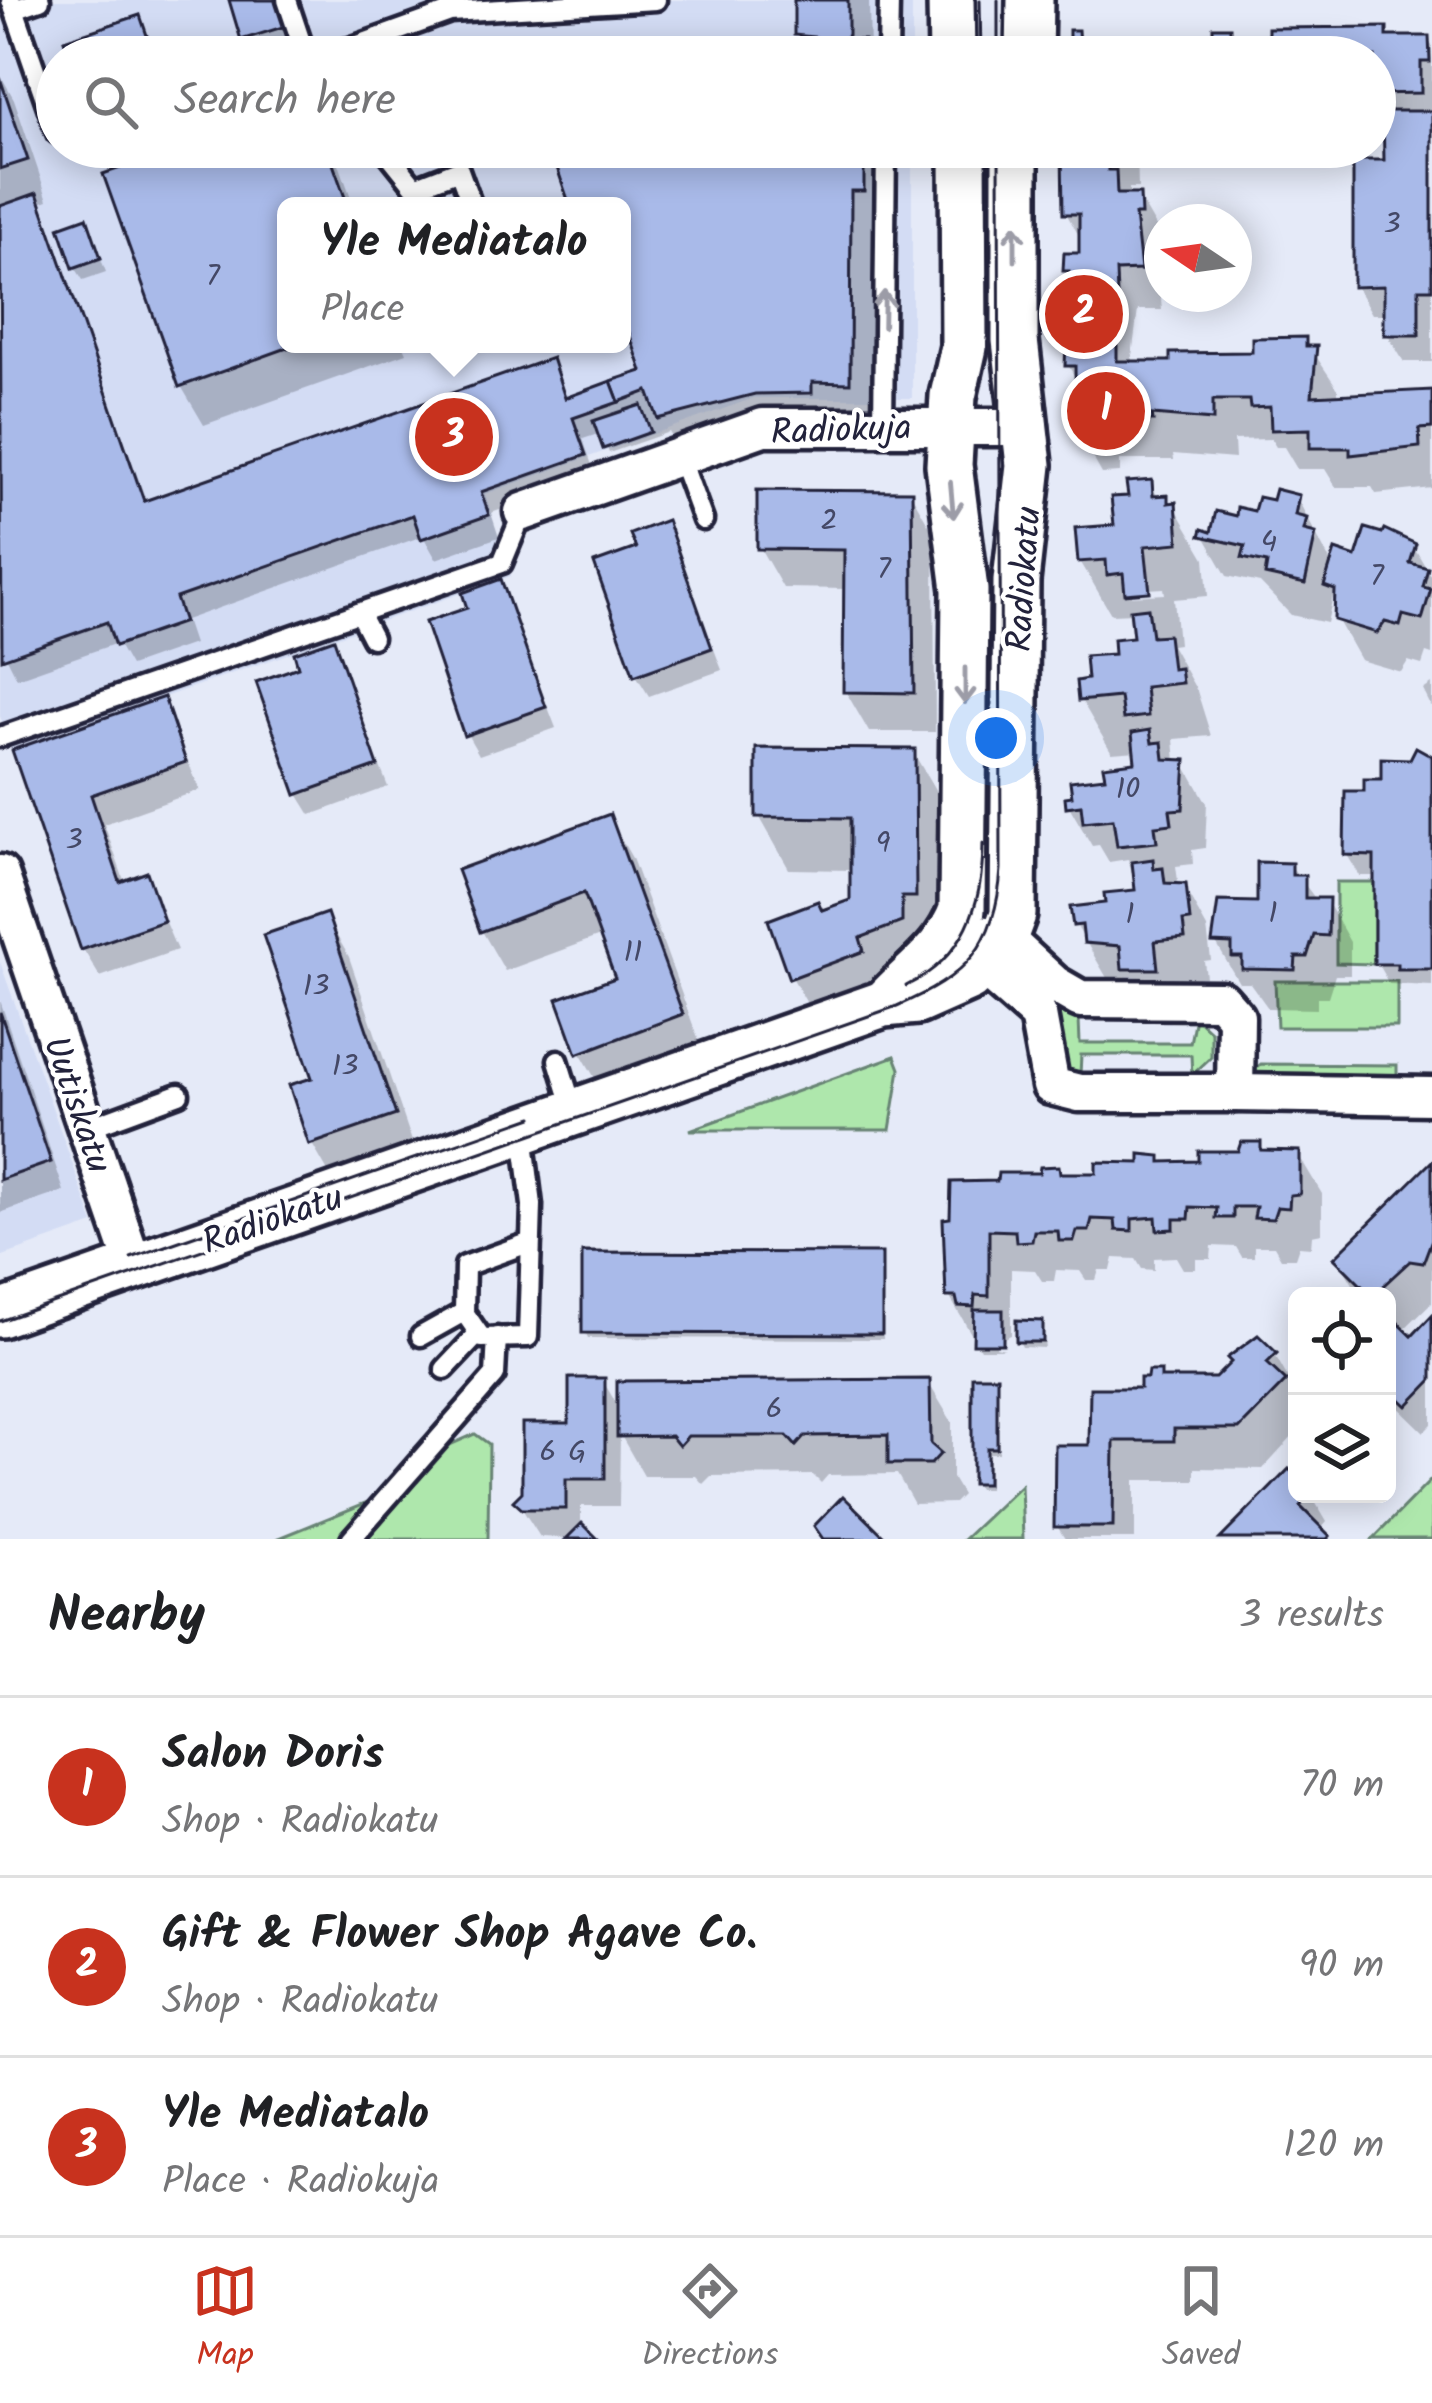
<!DOCTYPE html>
<meta charset="utf-8">
<style>
:root{--surface:#fff;--page:#f6f6f6;--text:#202124;--muted:#757577;--line:#e0e0e0;--accent:#c8321e}
body{margin:0;font-family:Kalam,sans-serif;background:var(--page);color:var(--text)}
.controls{position:absolute;right:36px;bottom:36px;display:grid;overflow:hidden;border-radius:18px;box-shadow:0 6px 30px #0003}
.controls button{width:108px;height:108px;display:grid;place-items:center;padding:0;border:0;border-bottom:3px solid var(--line);background:var(--surface);color:var(--text);font:60px sans-serif}
.compass{position:absolute;left:1144px;top:204px;width:108px;height:108px;border-radius:50%;background:var(--surface);box-shadow:0 6px 30px #0003;rotate:283deg}
.you{position:absolute;left:996px;top:738px;width:42px;height:42px;margin:-30px;border:9px solid #fff;border-radius:50%;background:#1a73e8;box-shadow:0 0 0 18px #1a73e833}
.badge{display:grid;place-items:center;width:78px;height:78px;border-radius:50%;background:var(--accent);color:#fff;font-size:39px;font-weight:700}
.pin{position:absolute;translate:-50% -50%;border:6px solid #fff;box-shadow:0 3px 12px #0006}
.popup{position:absolute;left:277px;top:197px;width:354px;height:156px;box-sizing:border-box;display:grid;place-content:center;border-radius:18px;background:var(--surface);filter:drop-shadow(0 3px 9px #0005);font-size:39px;white-space:nowrap;color:var(--muted)}
.popup b{font-size:45px;color:var(--text)}
.popup::after{content:'';position:absolute;left:50%;top:100%;margin-left:-24px;border:24px solid transparent;border-top-color:var(--surface)}
.list{margin:0;padding:0;list-style:none}
h2{display:flex;justify-content:space-between;align-items:center;height:156px;margin:0;padding:0 48px;font-size:51px}
h2 small{font-size:39px;font-weight:400;color:var(--muted)}
.list li{display:grid;grid-template-columns:78px 1fr auto;gap:36px;align-items:center;box-sizing:border-box;height:180px;padding:0 48px;border-top:3px solid var(--line)}
.list b{display:block;font-size:45px;white-space:nowrap}
.list p{margin:0;font-size:39px;white-space:nowrap;color:var(--muted)}
.list em{font-size:39px;font-style:normal;color:var(--muted)}
.icon{flex:none;width:66px;height:66px;fill:none;stroke:currentColor;stroke-width:2;stroke-linecap:round;stroke-linejoin:round}
.map{position:relative;flex:none;width:1432px;height:1539px;overflow:hidden}
.search{position:absolute;background:var(--surface);box-shadow:0 6px 30px #0003;left:36px;right:36px;top:36px;height:132px;display:flex;align-items:center;gap:30px;box-sizing:border-box;padding:0 42px;border-radius:66px;color:var(--muted);font-size:45px}
.sheet{height:696px;background:var(--surface)}
nav{display:flex;justify-content:space-around;align-items:center;box-sizing:border-box;height:168px;border-top:3px solid var(--line);background:var(--surface);font-size:33px;color:var(--muted)}
nav a{display:grid;justify-items:center;gap:6px}
nav .on{color:var(--accent)}
.map>svg:first-child{display:block}
</style>
<div class="map">
<svg width="1432" height="1539" viewBox="0 0 1432 1539">
<rect width="100%" height="100%" fill="#e5eaf8"/>
<filter id="ink" filterUnits="userSpaceOnUse"><feTurbulence type="fractalNoise" baseFrequency=".00833" numOctaves="2"/><feDisplacementMap in="SourceGraphic" scale="24" xChannelSelector="R" yChannelSelector="G"/><feConvolveMatrix kernelMatrix="1 2 1 2 8 2 1 2 1" color-interpolation-filters="sRGB"/></filter>
<g filter="url(#ink)">
<!-- built -->
<g fill="#d3dcf4" fill-rule="evenodd">
<path d="M0,0h912v57h-855v90h855v251h-158l-269,96 26,82 -499,174 -12,-34zM286,206h336v138h-336z"/>
<polygon points="0,962 94,1224 0,1257"/>
</g>
<!-- green -->
<g fill="#aee7ac" stroke="#688474" stroke-width="3">
<polygon points="1336,882 1374,882 1374,964 1336,963"/>
<polygon points="1275,981 1397,981 1397,1027 1277,1027"/>
<polygon points="1050,995 1079,1019 1080,1043 1190,1043 1195,1017 1211,1032 1211,1057 1192,1075 1191,1055 1081,1055 1080,1075 1064,1071 1058,1019 1044,1002"/>
<polygon points="895,1056 900,1069 890,1130 690,1130"/>
<polygon points="1261,1064 1397,1065 1397,1077 1260,1079 1253,1071"/>
<polygon points="475,1434 489,1444 488,1539 277,1539 417,1482 450,1445"/>
<polygon points="1432,1479 1432,1539 1373,1539"/>
<polygon points="1021,1485 1023,1539 964,1539"/>
</g>
<!-- shadow -->
<g fill="#0003" fill-rule="evenodd">
<polygon points="232,0 279,0 291,40 252,53"/>
<polygon points="797,0 869,0 870,57 809,57 797,34"/>
<polygon points="139,18 155,57 73,57 68,42"/>
<polygon points="1228,30 1234,40 1386,30 1391,39 1428,39 1432,46 1432,362 1404,362 1387,334 1387,314 1372,314 1356,286 1387,163 1386,129 1375,129 1375,57 1072,57 1077,33 1086,49 1171,48 1216,40"/>
<polygon points="0,74 14,99 48,200 39,203 147,503 551,362 568,400 646,373 622,304 622,206 553,147 885,147 885,231 872,231 871,422 683,458 669,432 609,453 601,433 583,439 596,477 491,513 499,537 436,559 423,536 185,620 193,644 130,666 117,643 17,678 0,644"/>
<polygon points="189,147 333,147 354,206 286,206 286,344 403,344 407,353 204,425 181,386"/>
<polygon points="1065,147 1137,147 1138,188 1129,188 1129,197 1139,197 1162,237 1162,254 1157,254 1162,310 1138,310 1131,364 1255,355 1305,340 1338,389 1338,398 1432,393 1432,488 1376,494 1372,487 1336,487 1325,469 1297,469 1284,447 1276,447 1271,439 1234,440 1235,459 1173,454 1174,460 1120,460 1120,473 1102,474 1079,433 1079,384 1068,365 1071,278 1066,270 1082,256 1082,241 1066,213"/>
<polygon points="1168,147 1222,147 1222,151"/>
<polygon points="86,221 106,272 83,280 75,267"/>
<path d="M1150,483l9,16 15,6 31,53 3,38 -34,3 4,45 -7,1 26,46 14,45 -37,3 2,23 8,1 23,40 -2,45 -13,2 1,14 -17,2 2,15 -13,5 19,1 23,41 4,32 -7,1 2,16 -30,4 3,27 -69,-25 -34,-58 62,-33 -10,-33 -19,3 -10,-17 -7,1 -23,-40 69,-41 -1,-14 -25,2 -31,-53 9,-18 46,-42 -2,-27 -23,1 -31,-53 37,-34 14,-29zM1164,588l1,6 -33,2v-6z"/>
<polygon points="911,494 934,534 935,732 869,732 846,692 847,589 783,588 760,548"/>
<polygon points="1297,498 1333,567 1414,547 1432,578 1432,655 1426,653 1422,665 1408,661 1401,672 1360,660 1337,619 1333,596 1327,623 1291,615 1260,583 1227,576 1204,536"/>
<polygon points="666,524 722,670 649,696 636,675 639,550"/>
<polygon points="500,583 556,728 479,755 467,734 471,609"/>
<polygon points="332,642 388,787 311,815 298,794"/>
<polygon points="1432,684 1432,708 1423,690"/>
<polygon points="162,701 200,790 104,824 125,883 145,876 177,950 100,977 83,949 15,752"/>
<polygon points="913,752 944,805 945,949 822,1030 792,977 822,913 853,902 853,870 789,869 759,816"/>
<polygon points="1432,759 1432,986 1389,984 1377,963 1377,876 1360,876 1347,855 1367,794"/>
<polygon points="609,818 632,858 704,1055 603,1092 580,1052 619,979 600,936 505,971 482,931"/>
<polygon points="1291,866 1317,901 1327,901 1350,942 1350,975 1335,975 1328,997 1317,997 1317,1009 1268,1008 1250,983 1239,983 1216,943 1260,905"/>
<polygon points="326,917 349,957 417,1156 335,1184 312,1144"/>
<polygon points="0,1000 64,1191 0,1213"/>
<polygon points="1259,1145 1264,1153 1298,1154 1322,1194 1322,1233 1312,1235 1311,1247 1299,1246 1295,1258 1281,1258 1274,1246 1254,1246 1254,1257 1242,1257 1236,1247 1212,1246 1211,1259 1196,1259 1196,1269 1183,1269 1176,1257 1154,1258 1154,1270 1142,1269 1136,1259 1114,1258 1111,1270 1099,1270 1096,1280 1086,1280 1080,1271 1056,1270 1054,1281 1042,1281 1035,1270 1011,1269 1011,1335 996,1341 996,1347 1005,1349 980,1349 949,1296 946,1222 1062,1176 1201,1164"/>
<polygon points="1432,1165 1432,1302 1402,1331 1412,1340 1432,1319 1432,1424 1424,1432 1387,1396 1387,1296 1360,1296 1338,1259"/>
<polygon points="880,1256 883,1339 588,1338 585,1332"/>
<polygon points="1041,1323 1045,1348 1022,1347 1019,1341"/>
<polygon points="1275,1355 1297,1394 1297,1432 1263,1469 1195,1468 1195,1480 1135,1480 1135,1539 1065,1539 1057,1526 1092,1448 1159,1374 1163,1381 1216,1381"/>
<polygon points="996,1379 999,1453 989,1453 989,1489 978,1489 975,1484"/>
<polygon points="603,1381 620,1410 928,1382 952,1422 952,1478 962,1495 954,1503 914,1504 897,1474 828,1475 821,1483 813,1475 711,1476 703,1484 696,1476 644,1476 620,1434 619,1506 581,1506 581,1526 594,1539 540,1537 517,1501"/>
<polygon points="1297,1481 1297,1494 1311,1495 1327,1522 1320,1530 1328,1539 1224,1539"/>
</g>
<!-- building -->
<g fill="#a9bae9" stroke="#22223b" stroke-width="3">
<polygon points="229,0 278,0 286,26 241,40"/>
<polygon points="794,0 848,0 848,35 842,40 794,35"/>
<polygon points="140,15 153,53 70,57 64,40"/>
<polygon points="1213,27 1230,27 1230,37 1268,36 1268,28 1387,27 1387,36 1429,36 1430,62 1421,62 1421,93 1375,94 1375,57 1069,57 1069,30 1078,30 1079,46 1168,45 1168,37 1213,37"/>
<rect x="806" y="40" width="58" height="17"/>
<polygon points="699,43 707,55 793,57 686,57 687,49"/>
<polygon points="0,78 28,160 0,169"/>
<polygon points="1383,111 1432,111 1432,289 1419,289 1419,335 1384,335 1384,286 1353,287 1353,160 1384,160"/>
<polygon points="180,147 327,147 348,206 286,206 286,344 298,344 179,387 103,174"/>
<polygon points="550,147 864,147 864,191 851,191 850,383 812,382 812,393 755,394 658,419 648,391 619,402 611,381 642,371 622,312 622,206 570,206"/>
<polygon points="1062,149 1108,149 1108,170 1116,170 1117,194 1140,194 1141,215 1135,215 1141,270 1116,271 1117,296 1110,296 1110,336 1117,336 1117,361 1170,361 1170,353 1252,352 1252,338 1306,337 1306,346 1317,346 1312,396 1432,390 1432,428 1419,429 1420,447 1350,455 1350,448 1310,448 1310,429 1271,430 1270,407 1250,408 1249,400 1213,400 1213,420 1152,415 1153,421 1098,421 1098,434 1076,434 1075,366 1065,366 1069,271 1063,271 1064,253 1079,253 1079,214 1063,214"/>
<polygon points="37,193 144,501 552,358 565,398 611,381 619,402 573,418 586,455 481,492 489,515 421,539 413,515 176,598 184,622 115,646 107,622 2,659 0,206"/>
<polygon points="87,217 101,258 73,268 59,227"/>
<polygon points="641,405 651,432 603,449 593,421"/>
<polygon points="1152,480 1153,496 1168,495 1168,503 1176,502 1179,543 1145,546 1150,592 1125,594 1123,573 1107,575 1106,560 1078,562 1075,528 1114,525 1111,497 1128,496 1126,482"/>
<polygon points="1275,489 1299,495 1295,515 1307,518 1304,530 1316,533 1305,584 1265,575 1267,563 1242,558 1245,546 1200,536 1202,529 1211,532 1216,511 1236,516 1237,507 1254,511 1258,497 1272,500"/>
<polygon points="757,490 912,491 914,693 843,692 844,550 757,549"/>
<polygon points="667,520 712,648 634,676 594,563 636,548 630,534"/>
<polygon points="1365,528 1382,533 1384,529 1416,544 1410,563 1428,568 1423,587 1431,589 1422,620 1403,615 1400,626 1385,622 1377,633 1334,620 1335,590 1324,586 1335,550 1356,557"/>
<polygon points="501,579 546,707 464,736 425,622 467,608 462,593"/>
<polygon points="1148,608 1152,636 1168,635 1172,669 1180,668 1182,683 1145,687 1148,716 1123,719 1120,697 1078,701 1076,681 1087,679 1085,656 1114,654 1113,639 1133,637 1130,610"/>
<polygon points="334,639 378,766 296,795 256,682 298,667 294,653"/>
<polygon points="164,697 186,762 91,795 120,882 147,872 164,921 81,950 12,750"/>
<polygon points="1150,730 1152,743 1162,742 1164,759 1186,760 1183,809 1170,810 1172,824 1155,826 1157,842 1117,846 1113,819 1083,822 1081,805 1066,807 1065,797 1072,796 1070,781 1105,777 1103,766 1135,762 1132,733"/>
<polygon points="1416,747 1432,756 1432,969 1397,969 1397,964 1374,964 1374,856 1344,855 1345,791 1364,791 1364,779 1381,779 1381,758 1410,759"/>
<polygon points="756,748 915,749 916,897 902,897 902,922 860,938 864,951 789,979 768,920 818,901 822,910 850,900 850,818 756,817"/>
<polygon points="610,814 683,1014 577,1054 557,999 615,978 584,893 480,932 457,870"/>
<polygon points="1153,859 1154,869 1163,868 1165,883 1186,884 1190,920 1183,921 1185,938 1155,941 1158,969 1122,969 1120,946 1084,943 1082,925 1073,926 1070,907 1105,903 1104,893 1135,890 1132,862"/>
<polygon points="1257,862 1292,863 1292,875 1305,875 1305,898 1329,898 1328,936 1314,935 1307,957 1296,957 1295,970 1242,969 1242,957 1232,957 1232,944 1212,943 1218,901 1257,902"/>
<polygon points="327,913 396,1115 309,1145 289,1085 312,1078 263,935"/>
<polygon points="0,1012 51,1162 0,1180"/>
<polygon points="1241,1142 1261,1142 1261,1150 1300,1151 1300,1194 1290,1195 1289,1208 1277,1207 1273,1219 1254,1218 1256,1207 1233,1207 1233,1218 1216,1218 1217,1208 1190,1207 1189,1219 1174,1219 1174,1229 1157,1230 1156,1217 1132,1219 1132,1231 1116,1230 1115,1220 1092,1219 1089,1231 1077,1231 1074,1241 1059,1241 1058,1231 1034,1231 1032,1241 1016,1242 1015,1231 989,1230 989,1296 975,1295 974,1307 958,1306 956,1297 946,1297 943,1219 950,1218 951,1182 997,1181 998,1173 1039,1173 1040,1167 1059,1166 1060,1173 1096,1173 1096,1162 1140,1163 1140,1154 1161,1156 1161,1162 1198,1161 1198,1151 1238,1151"/>
<polygon points="1432,1161 1432,1239 1423,1263 1410,1261 1372,1296 1334,1258"/>
<polygon points="582,1252 882,1253 882,1334 582,1333"/>
<polygon points="974,1310 1003,1310 1003,1344 973,1344"/>
<polygon points="1387,1312 1412,1336 1432,1315 1432,1380 1407,1406 1387,1387"/>
<polygon points="1016,1320 1043,1321 1043,1342 1016,1342"/>
<polygon points="1258,1335 1277,1353 1267,1363 1286,1381 1239,1429 1174,1429 1174,1441 1114,1441 1113,1527 1054,1527 1055,1445 1089,1445 1090,1388 1140,1388 1140,1378 1147,1378 1148,1371 1161,1371 1161,1378 1215,1378 1231,1362 1227,1358"/>
<polygon points="972,1376 997,1376 997,1448 987,1448 987,1484 972,1484"/>
<polygon points="569,1378 605,1378 605,1479 566,1479 566,1509 522,1509 513,1501 522,1492 522,1423 569,1423"/>
<polygon points="930,1379 931,1444 941,1453 931,1464 888,1464 888,1435 805,1436 796,1446 787,1436 688,1436 679,1446 671,1436 617,1437 617,1381"/>
<polygon points="1289,1469 1297,1477 1297,1494 1312,1494 1300,1506 1330,1536 1327,1539 1220,1539"/>
<polygon points="843,1496 887,1539 823,1539 814,1526"/>
<polygon points="582,1523 598,1539 566,1539"/>
</g>
<g fill="none" stroke-linecap="round" stroke-linejoin="round">
<defs>
<g id="service">
<polyline points="11,0 57,133"/>
<polyline points="287,0 306,57"/>
<polyline points="14,9 40,0"/>
<polyline points="306,57 350,48 450,12 656,0"/>
<polyline points="888,57 889,0"/>
<polyline points="383,147 415,187 459,170 472,206"/>
<polyline points="883,426 886,147"/>
<polyline points="680,457 703,520"/>
<polyline points="359,613 372,638"/>
<polyline points="0,737 502,563 523,512"/>
<polyline points="558,1060 574,1112"/>
<polyline points="87,1128 179,1094"/>
<polyline points="523,1134 532,1205 528,1337 482,1338 464,1312 465,1266 531,1242"/>
<polyline points="421,1336 464,1312"/>
<polyline points="445,1369 478,1334"/>
<polyline points="351,1539 495,1375 497,1337"/>
</g>
<g id="minor">
<polyline points="523,512 763,427 1029,427"/>
<polyline points="0,874 134,1266"/>
<polygon points="955,930 1004,938 1054,984 1080,999 1221,1000 1236,1017 1235,1093 1079,1093 1051,1086 1038,1015 983,967"/>
<polyline points="1235,1093 1432,1096"/>
</g>
<g id="tertiary">
<polyline points="951,0 952,57"/>
<polyline points="1029,57 1030,0"/>
<path d="M886,1002c29,-31 61,-51 76,-92l3,-320 -16,-125 4,-69 11,-49 -1,-200"/>
<polyline points="0,1314 883,1004 917,1001 969,978 1004,938 1013,914 1016,581 1029,465 1015,340 1015,147"/>
</g>
</defs>
<!-- service casing -->
<use href="#service" stroke="#22223b" stroke-width="27"/>
<!-- minor casing -->
<use href="#minor" stroke="#22223b" stroke-width="45"/>
<!-- tertiary casing -->
<use href="#tertiary" stroke="#22223b" stroke-width="54"/>
<!-- service -->
<use href="#service" stroke="#fff" stroke-width="18"/>
<!-- minor -->
<use href="#minor" stroke="#fff" stroke-width="36"/>
<!-- tertiary -->
<use href="#tertiary" stroke="#fff" stroke-width="45"/>
<!-- tram -->
<g stroke="#22223b" stroke-width="3">
<polyline points="980,0 981,57"/>
<polyline points="998,45 998,0"/>
<path d="M906,986c59,-29 77,-81 77,-143"/>
<polyline points="131,1258 533,1117"/>
<path d="M0,1321l897,-315c68,-29 99,-59 104,-137l-2,-722"/>
</g>
</g>
<!-- one-way arrows -->
<defs><path id="oneway-shaft" d="M-6 0H5M1.5-3L5.5 0L1.5 3" fill="none" stroke-width="1.6" stroke-linecap="round" stroke-linejoin="round" transform="scale(3)"/></defs>
<g stroke="#9c9ca7">
<use href="#oneway-shaft" transform="translate(1015 243) rotate(-90)"/>
<use href="#oneway-shaft" transform="translate(884 309) rotate(-89)"/>
<use href="#oneway-shaft" transform="translate(952 500) rotate(85)"/>
<use href="#oneway-shaft" transform="translate(965 686) rotate(90)"/>
</g>
</g>
<g text-anchor="middle" stroke-width="9" stroke-linejoin="round" paint-order="stroke">
<!-- number labels -->
<g font-size="30" fill="#444866">
<text x="1392" y="233">3</text>
<text x="213" y="285">7</text>
<text x="829" y="530">2</text>
<text x="1269" y="551">4</text>
<text x="884" y="578">7</text>
<text x="1377" y="585">7</text>
<text x="1128" y="798">10</text>
<text x="74" y="849">3</text>
<text x="883" y="852">9</text>
<text x="1273" y="922">1</text>
<text x="1130" y="923">1</text>
<text x="633" y="961">11</text>
<text x="316" y="995">13</text>
<text x="345" y="1075">13</text>
<text x="774" y="1418">6</text>
<text x="563" y="1461">6 G</text>
</g>
<!-- street labels -->
<g font-size="36" fill="#22223b" stroke="#fff">
<text transform="translate(841 428) rotate(-2)" y="13">Radiokuja</text>
<text transform="translate(1022 579) rotate(-86)" y="13">Radiokatu</text>
<text transform="translate(79 1104) rotate(71)" y="13">Uutiskatu</text>
<text transform="translate(272 1218) rotate(-19)" y="13">Radiokatu</text>
</g>
</g>
</svg>
<div class="controls">
<button><svg class="icon" aria-label="locate" viewBox="0 0 24 24"><circle cx="12" cy="12" r="6"/><path d="M12 2v4M12 18v4M2 12h4M18 12h4"/></svg></button>
<button><svg class="icon" aria-label="layers" viewBox="0 0 24 24"><path d="M12 4l9 5-9 5-9-5zM3 14l9 5 9-5"/></svg></button>
</div>
<svg class="compass" viewBox="-18 -18 36 36"><path d="M0-13l5 13h-10z" fill="#e53935"/><path d="M0 13l5-13h-10z" fill="#757577"/></svg>
<div class="you"></div>
<div class="pin badge" style="left:1106px;top:411px">1</div>
<div class="pin badge" style="left:1084px;top:314px">2</div>
<div class="pin badge" style="left:454px;top:437px">3</div>
<div class="popup"><b>Yle Mediatalo</b>Place</div>
<div class="search"><svg class="icon" aria-label="search" viewBox="0 0 24 24"><circle cx="10" cy="10" r="6"/><path d="M15 15l6 6"/></svg>Search here</div>
</div>
<section class="sheet">
<h2>Nearby<small>3 results</small></h2>
<ul class="list">
<li><span class="badge">1</span><div><b>Salon Doris</b><p>Shop · Radiokatu</p></div><em>70 m</em></li>
<li><span class="badge">2</span><div><b>Gift &amp; Flower Shop Agave Co.</b><p>Shop · Radiokatu</p></div><em>90 m</em></li>
<li><span class="badge">3</span><div><b>Yle Mediatalo</b><p>Place · Radiokuja</p></div><em>120 m</em></li>
</ul>
</section>
<nav>
<a class="on"><svg class="icon" aria-label="map" viewBox="0 0 24 24"><path d="M3 6l6-2 6 2 6-2v14l-6 2-6-2-6 2zM9 4v14M15 6v14"/></svg>Map</a>
<a><svg class="icon" aria-label="directions" viewBox="0 0 24 24"><path d="M12 3l9 9-9 9-9-9zM9 14v-3h6M13 9l2 2-2 2"/></svg>Directions</a>
<a><svg class="icon" aria-label="saved" viewBox="0 0 24 24"><path d="M7 4h10v16l-5-4-5 4z"/></svg>Saved</a>
</nav>
